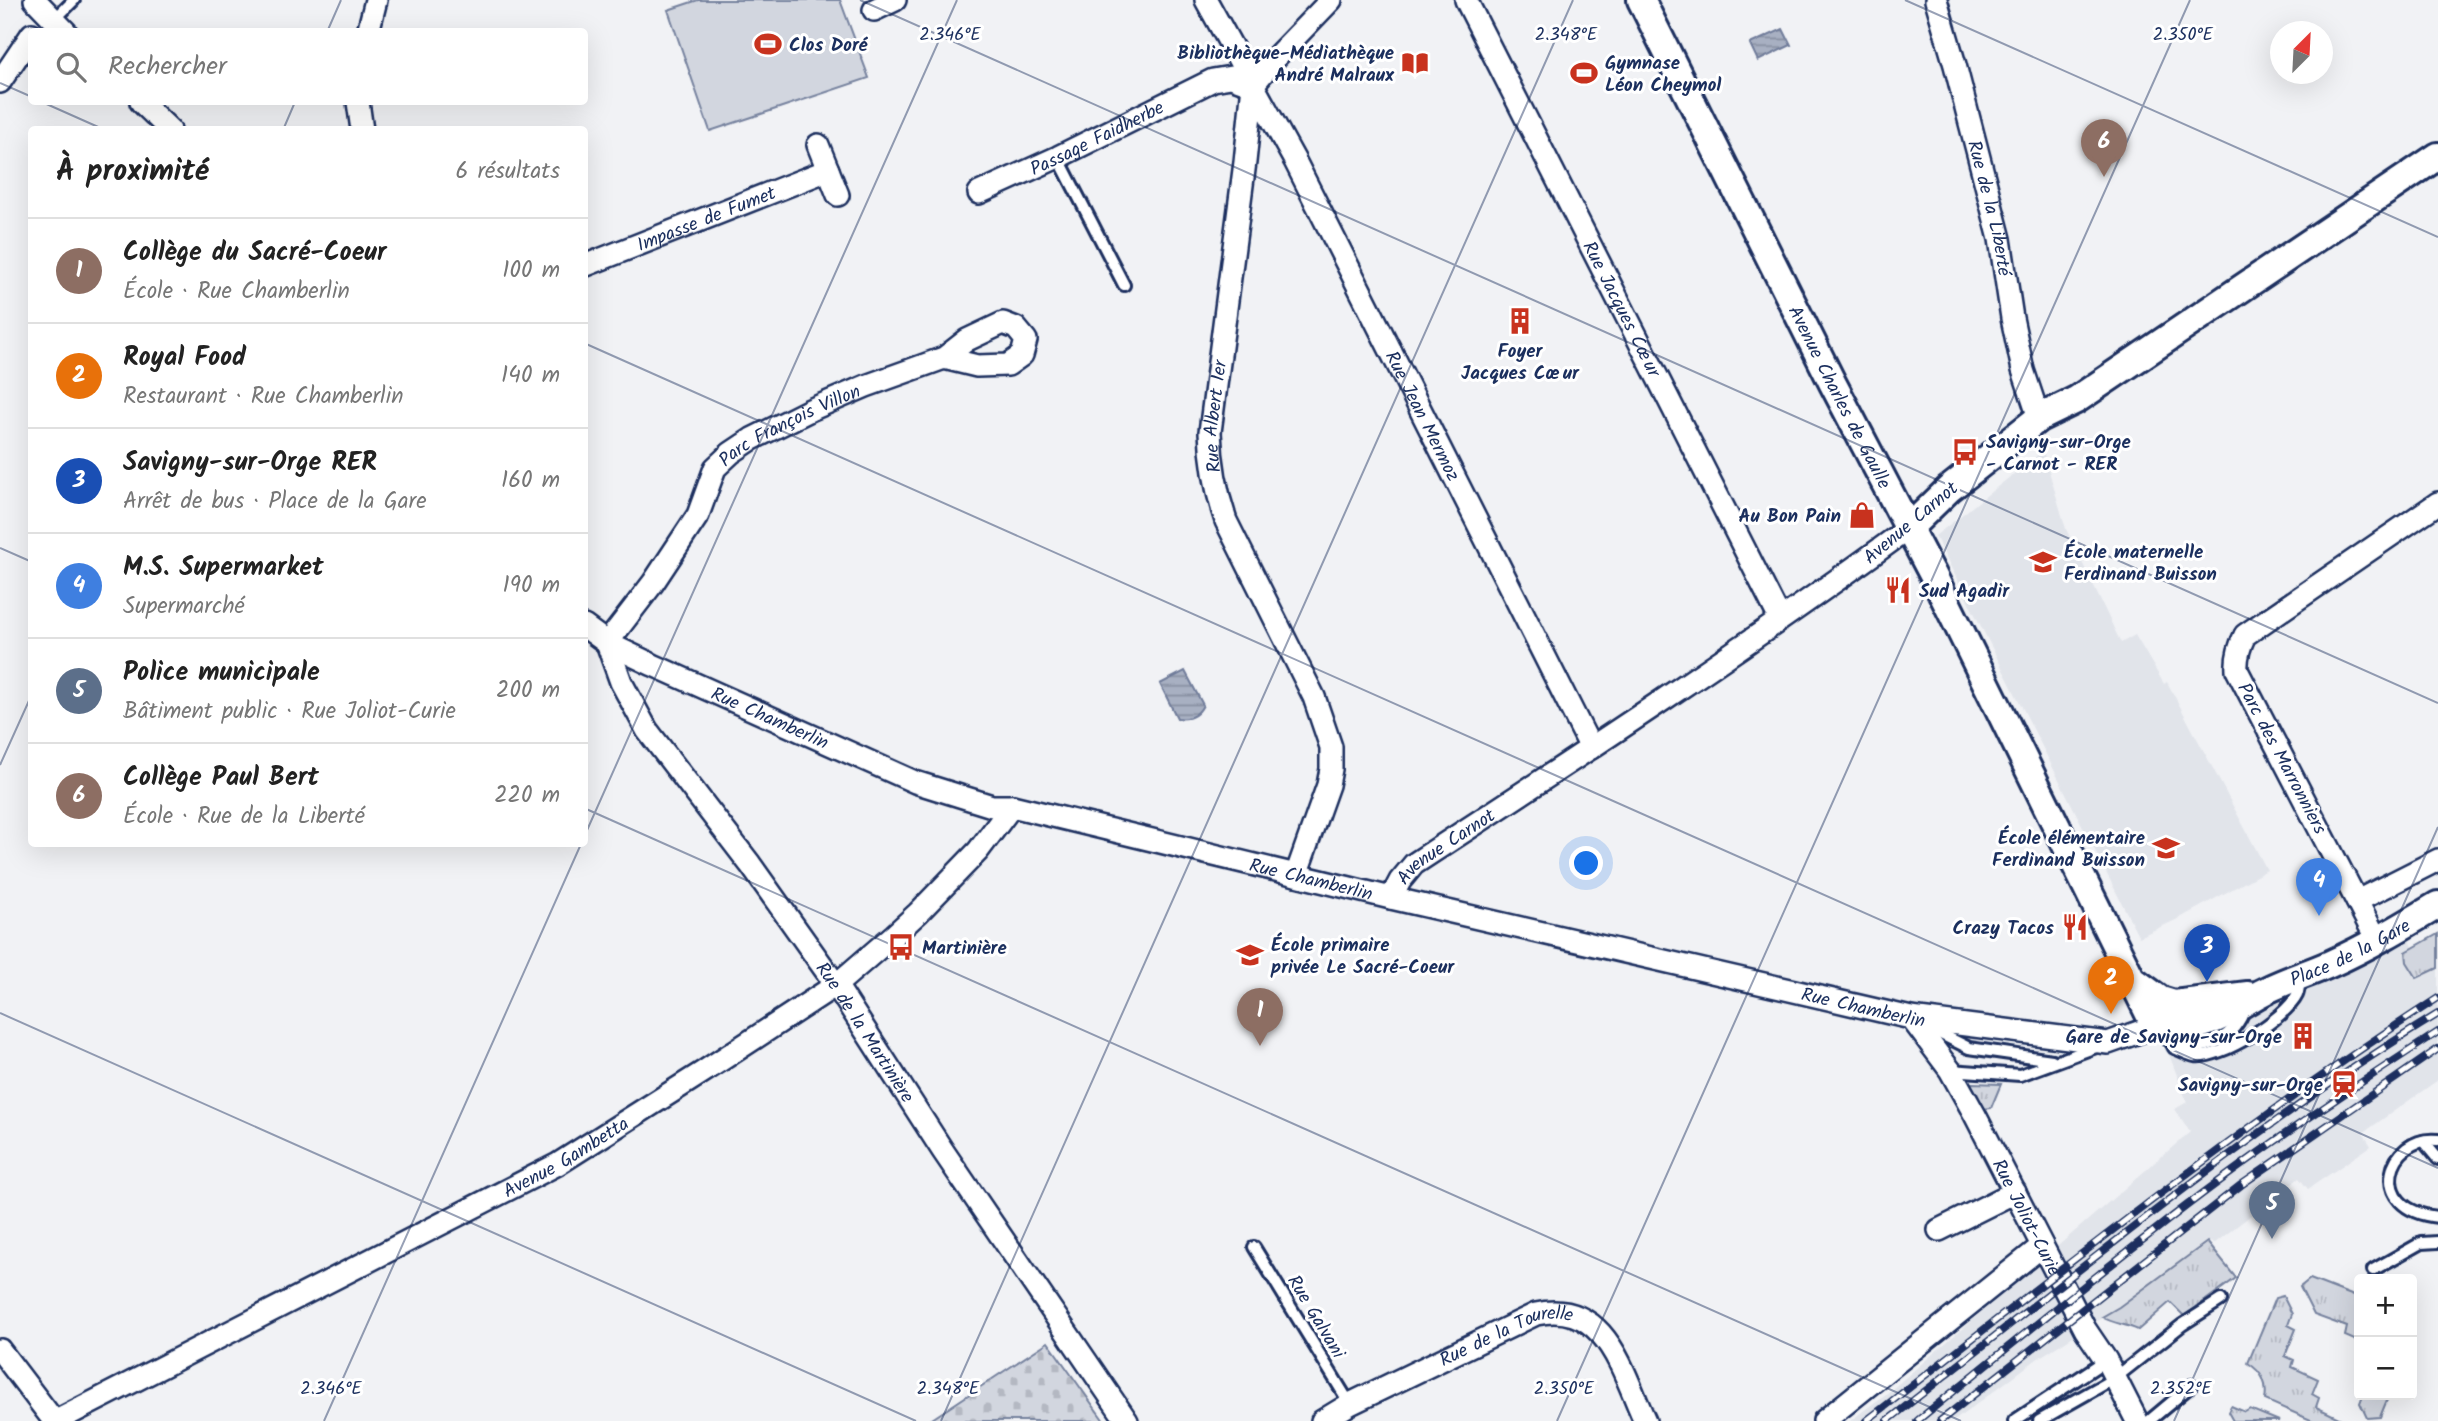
<!DOCTYPE html>
<html lang="fr">
<meta charset="utf-8">
<style>
:root{--surface:#fff;--page:#f6f6f6;--text:#222;--muted:#767676;--line:#e0e0e0;--accent:#2563eb}
body{margin:0;font-family:Kalam,sans-serif;background:var(--page);color:var(--text)}
.controls{position:absolute;right:21px;bottom:21px;display:grid;overflow:hidden;border-radius:7px;box-shadow:0 7px 28px #0002}
.controls button{width:63px;height:63px;display:grid;place-items:center;padding:0;border:0;border-bottom:2px solid var(--line);background:var(--surface);color:var(--text);font:35px sans-serif}
.compass{position:absolute;left:2270px;top:21px;width:63px;height:63px;border-radius:50%;background:var(--surface);box-shadow:0 7px 28px #0002;rotate:24deg}
.you{position:absolute;left:1587px;top:864px;width:24px;height:24px;margin:-18px;border:5px solid #fff;border-radius:50%;background:#1a73e8;box-shadow:0 0 0 10px #1a73e833}
.badge{display:grid;place-items:center;width:46px;height:46px;border-radius:50%;background:var(--accent);color:#fff;font-size:23px;font-weight:700}
.pin{position:absolute;translate:-50% -58px;filter:drop-shadow(0 2px 4px #0008)}
.pin::after{content:'';position:absolute;top:37px;width:24px;height:21px;background:inherit;clip-path:polygon(0 0,100% 0,50% 100%)}
.list{margin:0;padding:0;list-style:none}
h2{display:flex;justify-content:space-between;align-items:center;height:91px;margin:0;padding:0 28px;font-size:30px}
h2 small{font-size:23px;font-weight:400;color:var(--muted)}
.list li{display:grid;grid-template-columns:46px 1fr auto;gap:21px;align-items:center;box-sizing:border-box;height:105px;padding:0 28px;border-top:2px solid var(--line)}
.list b{display:block;font-size:26px;white-space:nowrap}
.list p{margin:0;font-size:23px;white-space:nowrap;color:var(--muted)}
.list em{font-size:23px;font-style:normal;color:var(--muted)}
.icon{flex:none;width:38px;height:38px;fill:none;stroke:currentColor;stroke-width:2;stroke-linecap:round;stroke-linejoin:round}
.map{position:relative;flex:none;width:2438px;height:1421px;overflow:hidden}
.search{position:absolute;background:var(--surface);box-shadow:0 7px 28px #0002;left:28px;top:28px;width:560px;height:77px;display:flex;align-items:center;gap:18px;box-sizing:border-box;padding:0 24px;border-radius:7px;color:var(--muted);font-size:26px}
.panel{position:absolute;background:var(--surface);box-shadow:0 7px 28px #0002;left:28px;top:126px;width:560px;height:721px;border-radius:7px}
.map>svg:first-child{display:block}
</style>
<div class="map">
<svg width="2438" height="1421" viewBox="0 0 2438 1421">
<defs>
<pattern id="grass-tufts" width="24" height="20" patternUnits="userSpaceOnUse" patternTransform="scale(1.75)"><rect width="24" height="20" fill="#d2d6df"/><path d="M3 7l-1-3M5 7V3M7 7l1-3M15 17l-1-3M17 17v-4M19 17l1-3" fill="none" stroke="#b4b8c2"/></pattern>
<pattern id="cemetery-stones" width="16" height="16" patternUnits="userSpaceOnUse" patternTransform="scale(1.75)"><rect width="16" height="16" fill="#d2d6df"/><path d="M2 7V4a2 2 0 0 1 4 0v3zM10 15v-3a2 2 0 0 1 4 0v3z" fill="#b4b8c2"/></pattern>
<pattern id="water-rules" width="6" height="5" patternUnits="userSpaceOnUse" patternTransform="scale(1.75)"><rect width="6" height="5" fill="#a8b0c2"/><path d="M0 2.5h6" fill="none" stroke="#8890a1"/></pattern>
</defs>
<rect width="100%" height="100%" fill="#f1f2f5"/>
<filter id="ink" filterUnits="userSpaceOnUse"><feTurbulence type="fractalNoise" baseFrequency=".0143" numOctaves="2"/><feDisplacementMap in="SourceGraphic" scale="14" xChannelSelector="R" yChannelSelector="G"/><feConvolveMatrix kernelMatrix="1 2 1 2 8 2 1 2 1" color-interpolation-filters="sRGB"/></filter>
<g filter="url(#ink)">
<!-- built -->
<g fill="#e1e4ea">
<polygon points="2043,451 2066,529 2121,643 2135,635 2164,684 2167,682 2267,870 2180,918 2139,937 1935,536"/>
<polygon points="2409,939 2423,966 2438,958 2438,1080 2363,1133 2371,1146 2308,1189 2299,1178 2215,1243 2207,1242 2119,1307 2037,1359 1954,1421 1850,1421 1890,1391 2190,1132 2175,1109 2187,1102 2164,1041 2335,977"/>
</g>
<!-- grass -->
<g fill="url(#grass-tufts)" stroke="#76829e" stroke-width="2">
<polygon points="2438,934 2438,968 2417,978 2407,962 2406,952"/>
<polygon points="1972,1083 2001,1084 1991,1108 1983,1109 1969,1086"/>
<path d="M2207,1242l29,36 -52,38 -14,-14 -32,28c-12,-6 -24,-6 -36,-13l17,-10z"/>
<polygon points="2310,1279 2359,1298 2359,1342 2345,1336 2347,1327 2314,1315 2300,1287"/>
<path d="M2283,1296l9,18 -4,11 8,4 -11,27 9,4 -2,7 26,12 -6,15 7,4 -3,9 29,14h-32l-48,-21c3,-17 -3,-28 -17,-37l27,-65z"/>
<polygon points="2363,1395 2389,1395 2380,1417 2367,1418 2360,1403"/>
<polygon points="2231,1406 2245,1412 2250,1409 2279,1421 2233,1421 2228,1412"/>
</g>
<!-- cemetery -->
<polygon fill="url(#cemetery-stones)" stroke="#76829e" stroke-width="2" points="1048,1342 1104,1421 929,1421"/>
<!-- green -->
<polygon fill="#d2d6df" stroke="#76829e" stroke-width="2" points="698,0 840,0 869,78 710,131 668,10"/>
<!-- water -->
<g fill="url(#water-rules)" stroke="#707c9a" stroke-width="2">
<polygon points="1783,29 1791,45 1758,61 1750,44"/>
<path d="M1185,671l18,34c-5,10 -14,15 -26,13l-17,-34z"/>
</g>
<g fill="none" stroke-linecap="round" stroke-linejoin="round">
<defs>
<g id="service">
<polyline points="54,20 74,0"/>
<polyline points="1058,157 1124,285"/>
<polyline points="1927,1027 1969,1048 2052,1060"/>
<path d="M2164,1028l10,20c6,2 14,7 21,8 25,4 91,-38 102,-61 2,-4 2,-11 3,-16"/>
<path d="M2179,1044c28,10 57,-9 66,-36"/>
<polyline points="1950,1070 2020,1075 2096,1047"/>
<path d="M2438,1140c-50,-6 -74,70 0,77"/>
<polyline points="2423,1141 2438,1159"/>
<polyline points="1254,1247 1350,1404"/>
<polyline points="2373,1270 2421,1243 2438,1242"/>
<polyline points="2014,1421 2106,1360"/>
<polyline points="2039,1421 2115,1378 2182,1325 2221,1300"/>
<polyline points="2149,1421 2192,1385"/>
</g>
<g id="minor">
<polyline points="35,0 66,32"/>
<path id="s1" d="M1206,0l89,161 296,587"/>
<path id="s2" d="M1466,0l314,619"/>
<path id="s3" d="M1936,0l19,65 45,174 12,79 11,52 16,48"/>
<polyline points="874,10 895,0"/>
<polyline points="368,32 376,0"/>
<polyline points="0,82 32,34"/>
<polyline points="141,102 170,130"/>
<polyline points="358,102 362,130"/>
<polyline points="818,145 838,195"/>
<path id="s4" d="M979,193l79,-36 155,-77 18,-3 22,8"/>
<path id="s5" d="M584,266l244,-96"/>
<path id="s6" d="M584,626l23,17 46,22 262,117 77,24h20l379,92 520,120 197,25 65,-23"/>
<path id="s7" d="M607,643l14,39 26,48 103,134 86,121 107,166 184,270"/>
<path id="s8" d="M607,643l46,-60 45,-68 17,-47 16,-15 21,-14 58,-29 56,-24 78,-28 23,-18 36,-17 13,5 10,12 -4,15 -14,10 -31,1 -33,-8"/>
<path id="s9" d="M1296,875l32,-90 3,-16v-22l-17,-50 -88,-176c-10,-30 -15,-57 -16,-89l35,-270 8,-77 23,-28 55,-57"/>
<path id="s10" d="M1391,898l9,-17 14,-17c167,-109 334,-218 495,-336"/>
<polyline points="2357,901 2438,860"/>
<path d="M2377,940l-140,-270c-1,-13 2,-23 8,-35l193,-132"/>
<path id="s11" d="M1911,1018l39,52 25,45 110,214 21,31 31,61"/>
<polyline points="1939,1230 2015,1192"/>
<polyline points="0,1350 54,1421"/>
<path id="s12" d="M56,1421l502,-257 145,-92 133,-87 58,-50 24,-22 60,-62 34,-45"/>
<path id="s13" d="M1322,1421l28,-17 186,-90c70,-15 86,57 109,107"/>
<polyline points="1824,1421 2042,1246"/>
</g>
<g id="tertiary">
<path id="s14" d="M1641,0l192,384 100,191 217,441c13,11 28,13 45,10 25,-5 45,-22 66,-33 22,-12 47,-19 69,-29 38,-17 73,-38 108,-59"/>
<polyline points="1909,528 1949,489 2039,418 2076,400 2438,156"/>
<polyline points="2136,982 2161,1000 2174,1004 2248,995"/>
</g>
</defs>
<!-- service casing -->
<use href="#service" stroke="#1b2f5e" stroke-width="16"/>
<!-- minor casing -->
<use href="#minor" stroke="#1b2f5e" stroke-width="26"/>
<!-- tertiary casing -->
<use href="#tertiary" stroke="#1b2f5e" stroke-width="32"/>
<!-- service -->
<use href="#service" stroke="#fff" stroke-width="10"/>
<!-- minor -->
<use href="#minor" stroke="#fff" stroke-width="21"/>
<!-- tertiary -->
<use href="#tertiary" stroke="#fff" stroke-width="26"/>
<defs>
<g id="rail">
<path d="M1866,1421c188,-145 372,-294 572,-423"/>
<path d="M1887,1421c180,-140 355,-288 551,-407"/>
<path d="M1917,1421c79,-64 157,-128 237,-190 91,-72 187,-136 284,-199"/>
<polyline points="1940,1421 2241,1185 2438,1049"/>
</g>
</defs>
<!-- rail casing -->
<use href="#rail" stroke="#1b2f5e" stroke-width="8"/>
<!-- rail -->
<use href="#rail" stroke="#fff" stroke-width="5" stroke-dasharray="16" stroke-linecap="butt"/>
</g>
</g>
<!-- ticks -->
<path fill="none" stroke="#1b2f5e" stroke-width="2" stroke-opacity="0.45" d="M860,0l1578,703M1905,0l533,237M327,32l14,-32M0,83l32,14M42,102l63,28M283,130l12,-28M584,343l1854,825M0,548l32,14M0,765l32,-71M584,808l1377,613M584,837l373,-837M0,1013l916,408M324,1421l257,-577M941,1421l632,-1421M1557,1421l633,-1421M2174,1421l264,-594"/>
<!-- icons -->
<defs>
<symbol id="stadium-bare" viewBox="-9 -9 18 18"><path d="M0-5a6.5 5 0 1 0 0 10a6.5 5 0 1 0 0-10ZM-3.5-1.8h7v3.6h-7Z" fill="#c8321e" stroke="#fff" stroke-width="2.5" paint-order="stroke"/></symbol>
<symbol id="library-bare" viewBox="-9 -9 18 18"><path d="M-6-4Q-3-5.5-.7-3.5V5Q-3 3-6 4ZM6-4Q3-5.5 .7-3.5V5Q3 3 6 4Z" fill="#c8321e" stroke="#fff" stroke-width="2.5" paint-order="stroke"/></symbol>
<symbol id="building-bare" viewBox="-9 -9 18 18"><path d="M-4-6H4V6H1V3H-1V6H-4ZM-2.5-4.3h1.7v1.8h-1.7ZM.8-4.3h1.7v1.8H.8ZM-2.5-1h1.7V.8h-1.7ZM.8-1h1.7V.8H.8Z" fill="#c8321e" stroke="#fff" stroke-width="2.5" paint-order="stroke"/></symbol>
<symbol id="bus-bare" viewBox="-9 -9 18 18"><path d="M-5-6H5V4H4V6H2V4H-2V6H-4V4H-5ZM-3.5-4V0h7V-4ZM-3.5 1.2v1.5H-2V1.2ZM2 1.2v1.5H3.5V1.2Z" fill="#c8321e" stroke="#fff" stroke-width="2.5" paint-order="stroke"/></symbol>
<symbol id="shop-bare" viewBox="-9 -9 18 18"><path d="M-5-2.5h2.3a2.7 3.5 0 0 1 5.4 0H5L5.5 6h-11ZM-1.5-2.5h3a1.5 2.3 0 0 0-3 0Z" fill="#c8321e" stroke="#fff" stroke-width="2.5" paint-order="stroke"/></symbol>
<symbol id="school-bare" viewBox="-9 -9 18 18"><path d="M0-5L7-2L0 1L-7-2ZM-4 1L0 2.5L4 1V4Q0 6-4 4Z" fill="#c8321e" stroke="#fff" stroke-width="2.5" paint-order="stroke"/></symbol>
<symbol id="restaurant-bare" viewBox="-9 -9 18 18"><path d="M-5-6h1v4h1v-4h1v4h1v-4h1v5L-1.5 .5V6h-2V.5L-5-1ZM5-6V6H3V1.5H1.5Q1.5-4 5-6Z" fill="#c8321e" stroke="#fff" stroke-width="2.5" paint-order="stroke"/></symbol>
<symbol id="station-bare" viewBox="-9 -9 18 18"><path d="M-3-6H3Q5-6 5-4V2Q5 4 3 4L4.5 6H3L1.5 4h-3L-3 6H-4.5L-3 4Q-5 4-5 2V-4Q-5-6-3-6ZM-3.5-4v3h7v-3ZM-3.5 1v1.5H-2V1ZM2 1v1.5H3.5V1Z" fill="#c8321e" stroke="#fff" stroke-width="2.5" paint-order="stroke"/></symbol>
</defs>
<g fill-rule="evenodd">
<use href="#stadium-bare" x="749" y="25" width="38" height="38"/>
<use href="#library-bare" x="1396" y="44" width="38" height="38"/>
<use href="#stadium-bare" x="1565" y="54" width="38" height="38"/>
<use href="#building-bare" x="1501" y="302" width="38" height="38"/>
<use href="#bus-bare" x="1946" y="433" width="38" height="38"/>
<use href="#shop-bare" x="1843" y="496" width="38" height="38"/>
<use href="#school-bare" x="2024" y="543" width="38" height="38"/>
<use href="#restaurant-bare" x="1879" y="571" width="38" height="38"/>
<use href="#school-bare" x="2147" y="829" width="38" height="38"/>
<use href="#restaurant-bare" x="2056" y="908" width="38" height="38"/>
<use href="#bus-bare" x="882" y="928" width="38" height="38"/>
<use href="#school-bare" x="1231" y="936" width="38" height="38"/>
<use href="#building-bare" x="2284" y="1017" width="38" height="38"/>
<use href="#station-bare" x="2325" y="1065" width="38" height="38"/>
</g>
<g text-anchor="middle" stroke-width="6" stroke-linejoin="round" paint-order="stroke">
<!-- poi labels -->
<g font-size="19" font-weight="bold" fill="#1b2f5e" stroke="#fff" text-anchor="start">
<text x="789" y="51">Clos Doré</text>
<text x="1394" y="59" text-anchor="end">Bibliothèque-Médiathèque<tspan x="1394" dy="22">André Malraux</tspan></text>
<text x="1605" y="69">Gymnase<tspan x="1605" dy="22">Léon Cheymol</tspan></text>
<text x="1520" y="357" text-anchor="middle">Foyer<tspan x="1520" dy="22">Jacques Cœur</tspan></text>
<text x="1986" y="448">Savigny-sur-Orge<tspan x="1986" dy="22">- Carnot - RER</tspan></text>
<text x="1841" y="522" text-anchor="end">Au Bon Pain</text>
<text x="2064" y="558">École maternelle<tspan x="2064" dy="22">Ferdinand Buisson</tspan></text>
<text x="1919" y="597">Sud Agadir</text>
<text x="2145" y="844" text-anchor="end">École élémentaire<tspan x="2145" dy="22">Ferdinand Buisson</tspan></text>
<text x="2054" y="934" text-anchor="end">Crazy Tacos</text>
<text x="1271" y="951">École primaire<tspan x="1271" dy="22">privée Le Sacré-Coeur</tspan></text>
<text x="922" y="954">Martinière</text>
<text x="2282" y="1043" text-anchor="end">Gare de Savigny-sur-Orge</text>
<text x="2323" y="1091" text-anchor="end">Savigny-sur-Orge</text>
</g>
<!-- street labels -->
<g font-size="19" fill="#1b2f5e" stroke="#fff">
<text dy="7" stroke="none"><textPath href="#s4" startOffset="130">Passage Faidherbe</textPath></text>
<text dy="7" stroke="none"><textPath href="#s3" startOffset="215">Rue de la Liberté</textPath></text>
<text dy="7" stroke="none"><textPath href="#s5" startOffset="131">Impasse de Fumet</textPath></text>
<text dy="7" stroke="none"><textPath href="#s2" startOffset="346">Rue Jacques Cœur</textPath></text>
<text dy="7" stroke="none"><textPath href="#s14" startOffset="444">Avenue Charles de Gaulle</textPath></text>
<text dy="7" stroke="none"><textPath href="#s9" startOffset="490">Rue Albert 1er</textPath></text>
<text dy="7" stroke="none"><textPath href="#s1" startOffset="469">Rue Jean Mermoz</textPath></text>
<text dy="7" stroke="none"><textPath href="#s8" startOffset="294">Parc François Villon</textPath></text>
<text transform="translate(1910 522) rotate(-40)" y="7">Avenue Carnot</text>
<text dy="7" stroke="none"><textPath href="#s6" startOffset="208">Rue Chamberlin</textPath></text>
<text transform="translate(2283 758) rotate(62)" y="7">Parc des Marronniers</text>
<text dy="7" stroke="none"><textPath href="#s10" startOffset="77">Avenue Carnot</textPath></text>
<text dy="7" stroke="none"><textPath href="#s6" startOffset="775">Rue Chamberlin</textPath></text>
<text dy="7" stroke="none"><textPath href="#s14" startOffset="1356">Place de la Gare</textPath></text>
<text dy="7" stroke="none"><textPath href="#s6" startOffset="1342">Rue Chamberlin</textPath></text>
<text dy="7" stroke="none"><textPath href="#s7" startOffset="469">Rue de la Martinière</textPath></text>
<text dy="7" stroke="none"><textPath href="#s12" startOffset="574">Avenue Gambetta</textPath></text>
<text dy="7" stroke="none"><textPath href="#s11" startOffset="231">Rue Joliot-Curie</textPath></text>
<text transform="translate(1317 1316) rotate(59)" y="7">Rue Galvani</text>
<text dy="7" stroke="none"><textPath href="#s13" startOffset="205">Rue de la Tourelle</textPath></text>
</g>
</g>
<g font-size="18" text-anchor="middle" fill="#1b2f5e" stroke="#fff" stroke-width="6" stroke-linejoin="round" paint-order="stroke">
<text x="950" y="40">2.346°E</text>
<text x="1566" y="40">2.348°E</text>
<text x="2183" y="40">2.350°E</text>
<text x="331" y="1394">2.346°E</text>
<text x="948" y="1394">2.348°E</text>
<text x="1564" y="1394">2.350°E</text>
<text x="2181" y="1394">2.352°E</text>
</g>
</svg>
<div class="controls">
<button>+</button>
<button>−</button>
</div>
<svg class="compass" viewBox="-18 -18 36 36"><path d="M0-13l5 13h-10z" fill="#e53935"/><path d="M0 13l5-13h-10z" fill="#767676"/></svg>
<div class="you"></div>
<div class="pin badge" style="left:1260px;top:1046px;background:#8d6e63">1</div>
<div class="pin badge" style="left:2111px;top:1014px;background:#e8710a">2</div>
<div class="pin badge" style="left:2207px;top:982px;background:#1a4fb4">3</div>
<div class="pin badge" style="left:2319px;top:916px;background:#3f7fe0">4</div>
<div class="pin badge" style="left:2272px;top:1239px;background:#5c6f8a">5</div>
<div class="pin badge" style="left:2104px;top:177px;background:#8d6e63">6</div>
<div class="search"><svg class="icon" aria-label="search" viewBox="0 0 24 24"><circle cx="10" cy="10" r="6"/><path d="M15 15l6 6"/></svg>Rechercher</div>
<section class="panel">
<h2>À proximité<small>6 résultats</small></h2>
<ul class="list">
<li><span class="badge" style="background:#8d6e63">1</span><div><b>Collège du Sacré-Coeur</b><p>École · Rue Chamberlin</p></div><em>100 m</em></li>
<li><span class="badge" style="background:#e8710a">2</span><div><b>Royal Food</b><p>Restaurant · Rue Chamberlin</p></div><em>140 m</em></li>
<li><span class="badge" style="background:#1a4fb4">3</span><div><b>Savigny-sur-Orge RER</b><p>Arrêt de bus · Place de la Gare</p></div><em>160 m</em></li>
<li><span class="badge" style="background:#3f7fe0">4</span><div><b>M.S. Supermarket</b><p>Supermarché</p></div><em>190 m</em></li>
<li><span class="badge" style="background:#5c6f8a">5</span><div><b>Police municipale</b><p>Bâtiment public · Rue Joliot-Curie</p></div><em>200 m</em></li>
<li><span class="badge" style="background:#8d6e63">6</span><div><b>Collège Paul Bert</b><p>École · Rue de la Liberté</p></div><em>220 m</em></li>
</ul>
</section>
</div>
